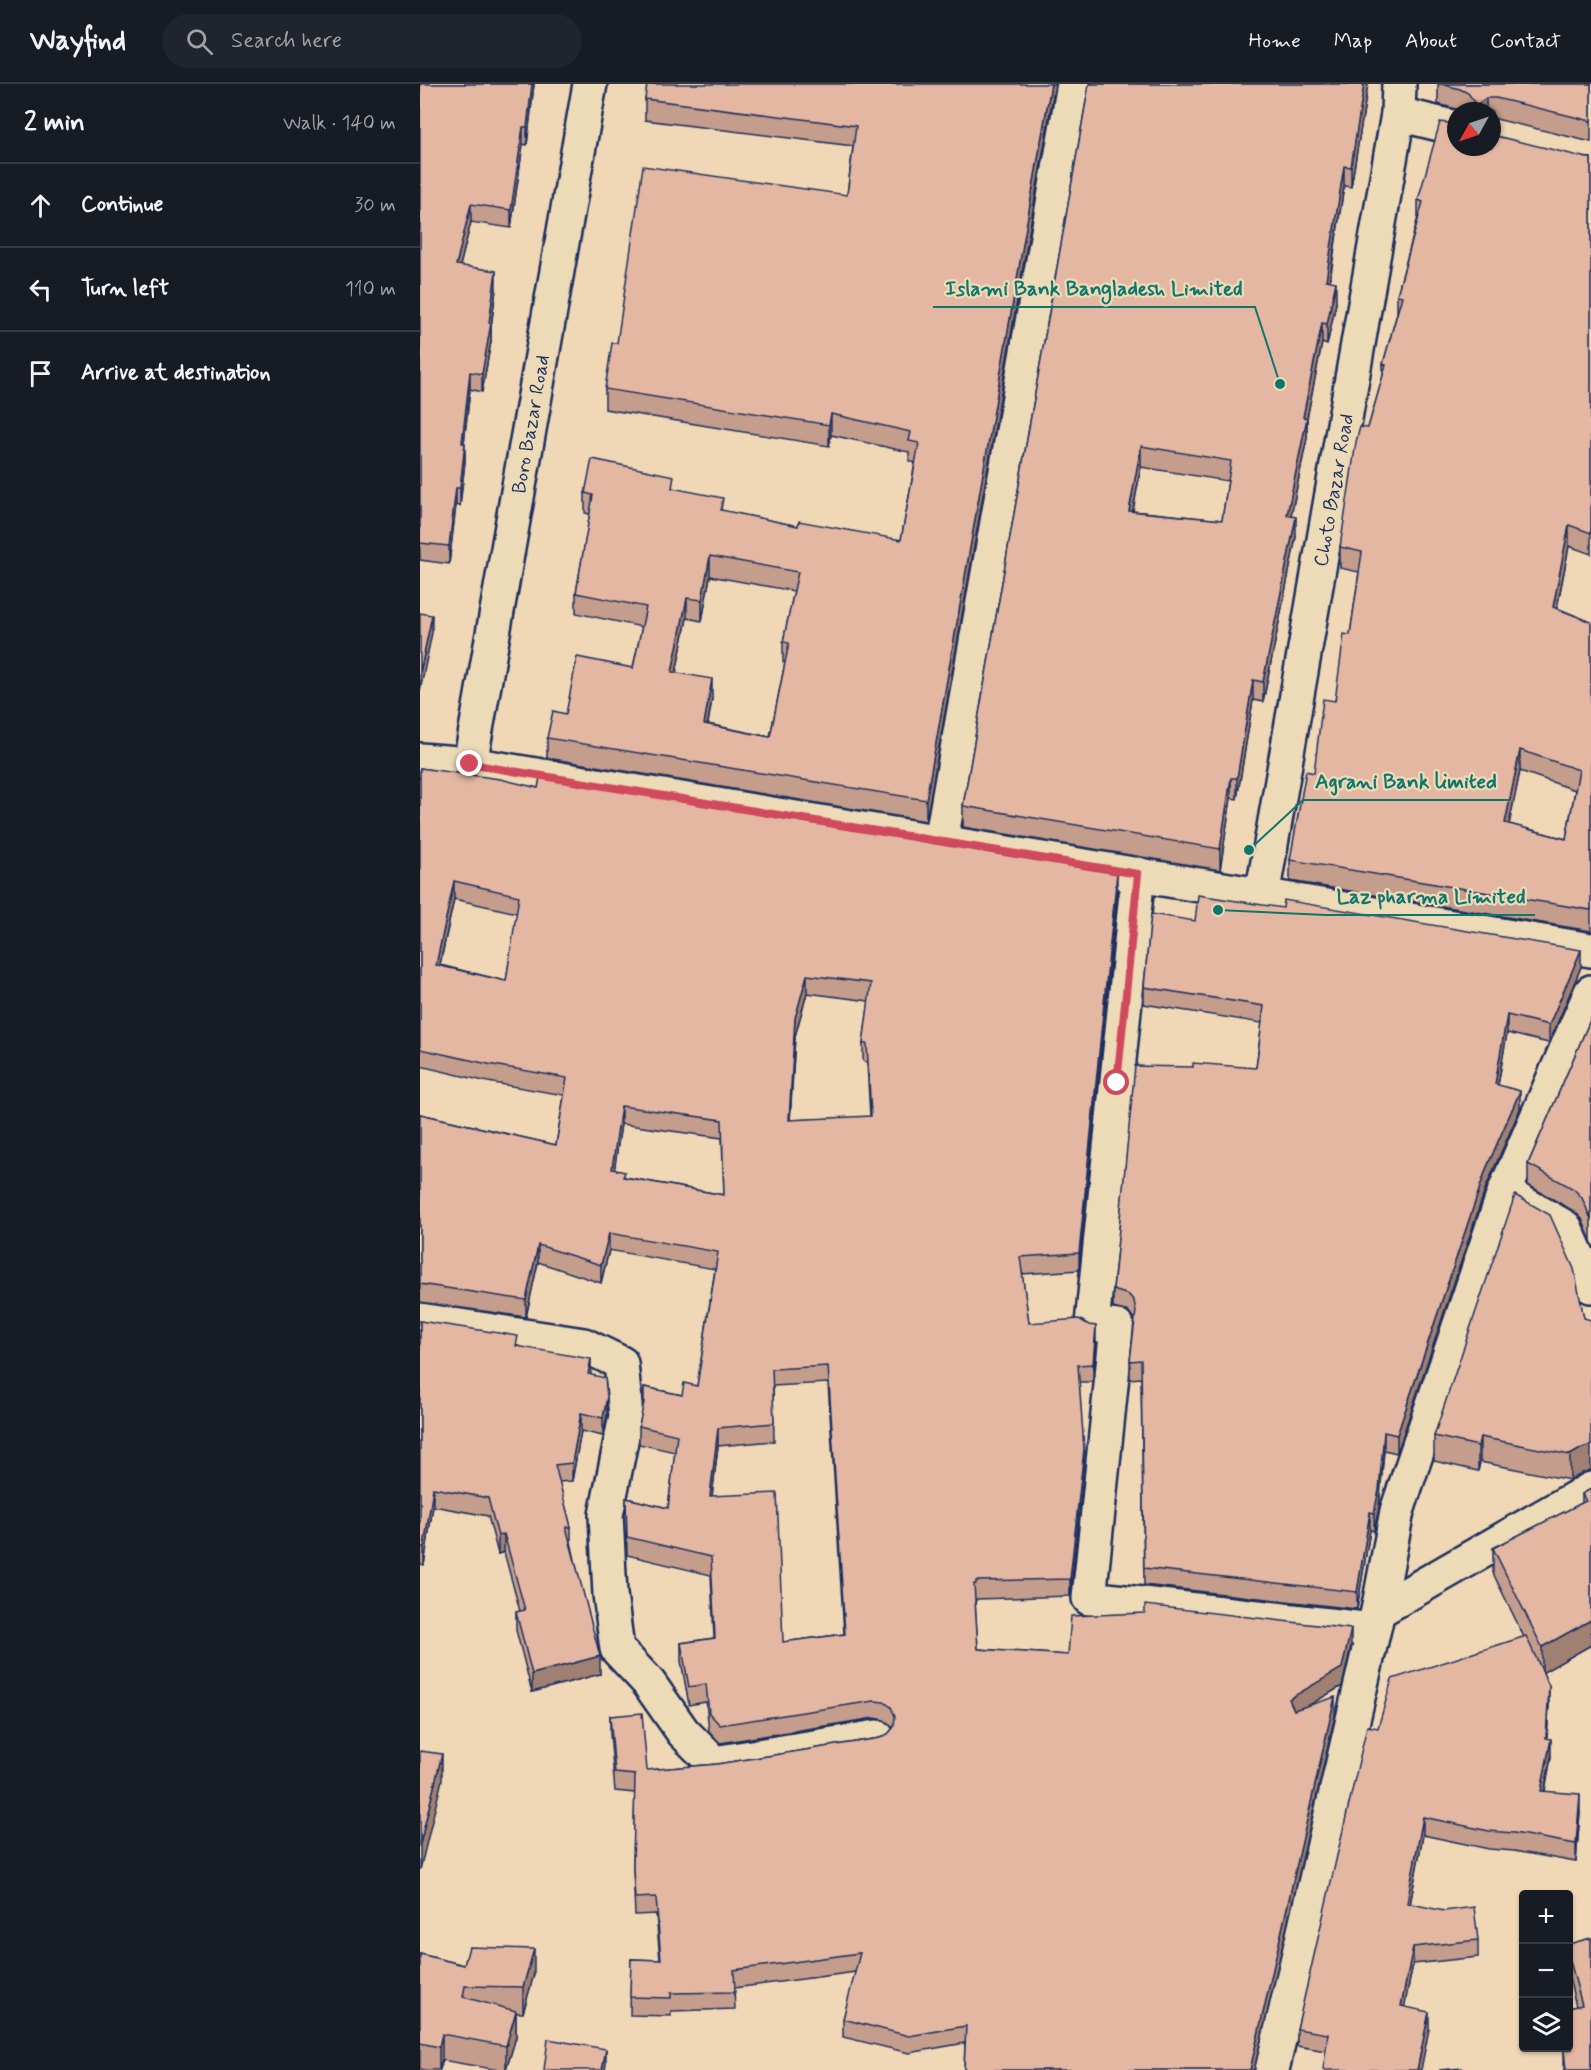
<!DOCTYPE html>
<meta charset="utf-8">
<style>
:root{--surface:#171b24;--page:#20242c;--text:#f1f3f6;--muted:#9ea1a6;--line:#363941}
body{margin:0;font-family:Mynerve,sans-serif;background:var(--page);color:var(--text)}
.controls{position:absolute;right:18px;bottom:18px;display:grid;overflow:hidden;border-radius:6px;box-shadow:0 2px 4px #0004}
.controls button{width:54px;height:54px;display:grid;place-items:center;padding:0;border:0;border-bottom:2px solid var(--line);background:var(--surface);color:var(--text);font:30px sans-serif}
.compass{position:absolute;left:1027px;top:18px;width:54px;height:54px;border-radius:50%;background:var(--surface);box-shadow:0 2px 4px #0004;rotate:230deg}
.stop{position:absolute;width:18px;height:18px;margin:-14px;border:4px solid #d1495b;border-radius:50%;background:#fff}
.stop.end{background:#d1495b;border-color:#fff;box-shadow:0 2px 6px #0008}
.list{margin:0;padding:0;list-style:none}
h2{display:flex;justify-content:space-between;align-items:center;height:78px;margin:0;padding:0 24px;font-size:26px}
h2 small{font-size:20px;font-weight:400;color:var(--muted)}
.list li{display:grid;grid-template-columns:39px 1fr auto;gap:18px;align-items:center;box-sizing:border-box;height:84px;padding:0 24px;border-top:2px solid var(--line)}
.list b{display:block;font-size:22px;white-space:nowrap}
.list em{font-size:20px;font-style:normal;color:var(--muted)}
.icon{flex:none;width:33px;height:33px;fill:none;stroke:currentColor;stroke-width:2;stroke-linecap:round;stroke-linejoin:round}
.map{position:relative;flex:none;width:1171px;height:1986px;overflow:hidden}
header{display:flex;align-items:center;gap:36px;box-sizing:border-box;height:84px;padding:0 30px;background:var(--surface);border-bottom:2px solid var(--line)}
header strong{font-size:28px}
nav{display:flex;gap:33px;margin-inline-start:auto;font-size:21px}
.search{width:420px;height:54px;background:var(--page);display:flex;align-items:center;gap:15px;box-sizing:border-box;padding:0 21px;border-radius:33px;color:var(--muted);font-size:22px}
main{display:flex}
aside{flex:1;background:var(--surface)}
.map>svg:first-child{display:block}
</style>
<header>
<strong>Wayfind</strong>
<div class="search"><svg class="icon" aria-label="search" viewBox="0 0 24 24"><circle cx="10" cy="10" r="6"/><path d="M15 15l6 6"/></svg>Search here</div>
<nav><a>Home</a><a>Map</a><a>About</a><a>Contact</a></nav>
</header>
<main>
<aside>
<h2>2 min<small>Walk · 140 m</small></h2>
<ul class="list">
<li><svg class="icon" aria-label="ahead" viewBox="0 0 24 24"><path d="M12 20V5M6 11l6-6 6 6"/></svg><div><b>Continue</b></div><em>30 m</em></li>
<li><svg class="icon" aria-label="left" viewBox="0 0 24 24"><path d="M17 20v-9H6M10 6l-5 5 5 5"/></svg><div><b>Turn left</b></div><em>110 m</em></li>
<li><svg class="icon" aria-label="arrive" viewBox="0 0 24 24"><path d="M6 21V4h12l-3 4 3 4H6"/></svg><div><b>Arrive at destination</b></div></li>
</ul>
</aside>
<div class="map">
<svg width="1171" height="1986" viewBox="0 0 1171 1986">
<rect width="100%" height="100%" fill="#f0d7b5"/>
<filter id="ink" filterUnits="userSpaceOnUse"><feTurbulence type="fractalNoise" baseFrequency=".0167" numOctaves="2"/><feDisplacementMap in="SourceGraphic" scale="12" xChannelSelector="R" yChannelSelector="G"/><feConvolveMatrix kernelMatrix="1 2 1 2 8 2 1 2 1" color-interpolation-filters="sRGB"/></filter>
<g filter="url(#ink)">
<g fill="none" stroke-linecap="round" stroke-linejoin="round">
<defs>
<g id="minor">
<polyline points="521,757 654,0"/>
<polyline points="718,790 672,1240 697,1243 669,1514 953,1546"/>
<polyline points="1094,1114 1145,1143 1171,1202"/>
<polyline points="0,1236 164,1261 201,1279 206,1332 186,1431 190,1510 197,1565 228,1598 263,1648 294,1679 457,1653"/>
<polyline points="958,1527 1171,1405"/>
</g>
<g id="tertiary">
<polyline points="978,30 1036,44"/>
<polyline points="0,676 50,680 1171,866"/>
<polyline points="50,680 170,0"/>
<polyline points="842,812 978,30 979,0"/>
<polyline points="852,1986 958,1527 977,1427 1084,1109 1171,908"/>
</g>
</defs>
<!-- minor casing -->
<use href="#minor" stroke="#1b2f5e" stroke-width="38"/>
<!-- tertiary casing -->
<use href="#tertiary" stroke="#1b2f5e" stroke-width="38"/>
<!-- minor -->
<use href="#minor" stroke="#eddbb8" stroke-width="33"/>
<!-- tertiary -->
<use href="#tertiary" stroke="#eddbb8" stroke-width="33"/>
</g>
<!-- wall -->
<g fill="#c49d8c" stroke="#1b2f5e" stroke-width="1.5" fill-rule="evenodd">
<polygon points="0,0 114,0 107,61 103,60 91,144 51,138 40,181 76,205 71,243 71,257 62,308 50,305 44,359 45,377 40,422 36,421 29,480 0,476"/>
<path d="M635,0l-129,737 -379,-63v-20l19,-24 67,-46 9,-41 -66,-14v-20l14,-79 -5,-1v-20l89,-5 49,23 75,15 103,14 14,-77 -6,-2v-9l-78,-17 -2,11 -224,-37v-20l12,-46 230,-148 6,-49 -208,-26v-21zM290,492l84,15 -11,51v20l2,1 -15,74 -62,-13 4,-25 -36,-26 11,-55 15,3z"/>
<path d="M669,0h279l-17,103 -7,-1 -14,95 6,22 -9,42 -5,-2 -15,75v20l-16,78 5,21 -33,165 -10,-2 -16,99 -6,-1 -11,72 -257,-43v-21zM721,383l87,14 -6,39 -89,-9z"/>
<polygon points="1018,0 1171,0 1171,58 1076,35 1072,35 1072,27 1043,27 1018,20"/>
<path d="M1036,63l135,11v396l-22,-8 -12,62 34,14v309l-301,-50v-21l45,-159 15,-66 9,-63 -19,-4v-21l28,-119 15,-52v-12l14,-51v-18l21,-78v-17zM1100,687l55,19 -9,49 -57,-15z"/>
<path d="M0,684l118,20 579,102 -38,380 -57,4 7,49 67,20 -3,39h-14l5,84 -14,130 -94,3v2l-1,1 3,47 90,6 283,-9 -9,40 -35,20 28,9 -81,355h-290l1,-27 -56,10 -66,-16v-18l13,-47 -122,16 1,21 -64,2v5l-41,-1 1,-56 29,1 -4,-46 -21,1 -2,-47 2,-75 -20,-2 -5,-57v-18l37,54 70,-6 163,-26 8,-4 5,-6 -2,-3 -7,-5 -10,-2 -154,25 -11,-12 -3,-29 -17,3 -8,-44v-18l33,-5 -3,-63 -84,-20 -1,-57 42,10 7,-56 -36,-8v-18l5,-21v-18l38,8 15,-9 18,-117 -106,-19 -8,33 -63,-21 -12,55 -106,-15v-188l136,31 8,-50 -76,-13 -68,-16zM34,815l63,14 -11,68 -66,-16zM387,909l62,8 -6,43v17l4,1 3,55 -80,3 5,-84zM201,1040l101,14 2,57 -99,-18 -11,-7zM408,1299l16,251 -61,8 -71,-146 6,-50 56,-5 -1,-55z"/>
<polygon points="775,837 1161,883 1129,959 1087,949 1078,1001 1100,1025 1066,1103 977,1369 964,1366 959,1423 954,1447 950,1446 937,1525 724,1501 721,1294 710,1295 710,1277 714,1238 714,1235 709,1228 693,1224 693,1206 836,984 842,939 724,920 724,903"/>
<polygon points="1171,934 1171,1157 1162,1135 1154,1127 1108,1101 1108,1080"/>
<polygon points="1164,1234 1162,1389 1150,1396 1060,1378 1058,1387 1014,1377 1014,1352"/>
<polygon points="0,1237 98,1262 171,1291 187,1331 183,1352 161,1347 152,1397 139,1398 151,1443 151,1458 180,1590 112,1608 96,1546 96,1528 100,1527 84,1468 78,1470 68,1432 13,1422 4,1481 0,1480"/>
<polygon points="1171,1405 1171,1561 1123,1588 1129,1620 1127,1654 1131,1673 1125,1707 1160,1728 1156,1778 1094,1767 1069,1765 1003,1751 990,1820 1058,1856 1058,1873 993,1880 984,1923 1009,1945 906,1967 877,1962 877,1945 958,1644 1104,1553 1073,1489 1073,1464 1162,1419 1162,1410"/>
<polygon points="1171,1854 1171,1986 1144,1986 1144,1966 1148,1965 1147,1964 1149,1964 1149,1924 1156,1922 1149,1894 1149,1860"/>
<polygon points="0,1870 44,1881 114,1890 103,1929 96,1929 96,1953 86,1986 78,1986 22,1976 20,1986 6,1986 0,1985"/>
</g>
<!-- shaded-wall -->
<g fill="#a08072" stroke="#1b2f5e" stroke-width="1.5">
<polygon points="112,0 114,0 107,61 107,43"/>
<polygon points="631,0 635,0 506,737 506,716"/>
<polygon points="944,0 948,0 931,103 931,83"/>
<polygon points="1066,14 1066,27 1054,27 1059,19"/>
<polygon points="103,43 103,60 91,144 91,126"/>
<polygon points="924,82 924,102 906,217 906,196"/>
<polygon points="51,120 51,138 36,198 36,181"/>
<polygon points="76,187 76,205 71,243 71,257 62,308 62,290"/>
<polygon points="916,198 916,219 907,261 907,240"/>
<polygon points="902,239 902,259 883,354 883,333"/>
<polygon points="50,288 50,305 42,377 42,359"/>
<polygon points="411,330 411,351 409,362 409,341"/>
<polygon points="887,334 887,354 867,451 867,431"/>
<polygon points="45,359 45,377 40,422 40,404"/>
<polygon points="721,362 721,383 709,447 709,427"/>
<polygon points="36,404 36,421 29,480 29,462"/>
<polygon points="876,433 876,453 843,618 843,598"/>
<polygon points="1149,441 1149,462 1133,544 1133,523"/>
<polygon points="290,472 290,492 282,537 282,516"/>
<polygon points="267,514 267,534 252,609 252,588"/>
<polygon points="12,531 12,549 0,607 0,589"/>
<polygon points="292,595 292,615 284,660 284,640"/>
<polygon points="833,596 833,616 817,715 817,694"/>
<polygon points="1100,666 1100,687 1085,760 1085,739"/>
<polygon points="811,694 811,714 800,786 800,765"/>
<polygon points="697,789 697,806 659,1186 659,1169"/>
<polygon points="34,797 34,815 16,898 16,881"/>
<polygon points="1161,866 1161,883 1129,959 1129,941"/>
<polygon points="387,891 387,909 375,952 369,1054 369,1036 375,934"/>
<polygon points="1087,931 1087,949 1075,1018 1075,1000"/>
<polygon points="1100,1007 1100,1025 1066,1103 977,1369 977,1351 1066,1085"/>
<polygon points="201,1022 201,1040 192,1103 192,1085"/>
<polygon points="189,1149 189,1166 181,1199 181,1181"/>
<polygon points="118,1161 118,1178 106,1233 106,1216"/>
<polygon points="676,1242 676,1259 673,1298 673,1280"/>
<polygon points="171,1275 171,1292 168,1290"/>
<polygon points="187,1313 187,1331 183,1352 183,1334"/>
<polygon points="161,1329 161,1347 152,1397 152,1379"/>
<polygon points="298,1344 298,1362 290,1430 290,1412"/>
<polygon points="964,1348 964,1366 959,1423 954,1447 954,1429"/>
<polygon points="1060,1353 1060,1378 1058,1387 1058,1362"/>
<polygon points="1171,1361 1171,1386 1162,1389 1150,1396 1150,1371 1162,1364"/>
<polygon points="664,1365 664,1382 650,1512 650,1495"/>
<polygon points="13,1404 13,1422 4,1481 4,1463"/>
<polygon points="950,1428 950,1446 937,1525 937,1508"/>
<polygon points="84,1450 84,1468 78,1470 78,1452"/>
<polygon points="1171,1536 1171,1561 1122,1589 1122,1563"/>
<polygon points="931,1545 931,1562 922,1602 869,1633 869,1615"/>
<polygon points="180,1572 180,1590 112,1608 112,1590"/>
<polygon points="1129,1602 1129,1620 1126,1672 1126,1654"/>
<polygon points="915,1613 915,1631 834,1986 830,1986"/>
<polygon points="1131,1655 1131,1673 1121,1724 1121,1707"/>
<polygon points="22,1670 22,1696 0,1786 0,1760"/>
<polygon points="1160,1710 1160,1728 1156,1778 1156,1760"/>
<polygon points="1003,1733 1003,1751 987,1837 987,1819"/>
<polygon points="993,1863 993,1880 981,1940 981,1922"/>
<polygon points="114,1865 114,1890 103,1929 103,1903"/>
<polygon points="96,1927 96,1953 86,1986 86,1962"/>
<polygon points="1009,1928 1009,1945 1001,1986 997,1986"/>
<polygon points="22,1950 22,1976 19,1986 19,1963"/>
<polygon points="186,1965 186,1979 185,1986 182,1986"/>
</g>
<!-- building -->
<g fill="#e4b7a3" stroke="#1b2f5e" stroke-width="1.5" fill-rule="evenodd">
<polygon points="0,0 112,0 107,43 103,43 91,126 51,120 36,181 76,187 69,239 71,239 62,290 50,288 42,359 45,359 40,404 36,404 29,462 0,459"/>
<path d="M227,0h404l-125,716 -379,-62 6,-27 13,3 11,-57 56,11 13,-61 -70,-14 17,-98 -8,-2 7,-34 82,17 -2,12 51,10 -2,12 77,16 1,-5 102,19 18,-97 -10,-2 2,-9 -80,-18 -2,11 -224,-36 7,-46h5l26,-177 204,29 9,-69 -211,-27zM290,472l88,16 -15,70 6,1 -19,94 -66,-13 8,-45 -40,-7 15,-74 15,2z"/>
<path d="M669,0h275l-13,83 -7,-1 -18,114 10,2 -9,42 -5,-1 -19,94 4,1 -20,97 9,2 -33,165 -10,-2 -16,98h-6l-11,71 -257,-43zM721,362l90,15 -9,59 -93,-9z"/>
<polygon points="1021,0 1171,0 1171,37 1076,14 1066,14 1059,19 1054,27 1054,17 1048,9 1040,5"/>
<path d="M1020,38l16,2v23h36v-12l95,23h4v375l-22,-8 -16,82 38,15v288l-301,-50 16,-89 8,2 9,-74 12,2 9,-67 6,1 12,-83 -22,-5 16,-105 4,-15 8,1 18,-63 -3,-1 19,-68 -5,-1 26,-93 -5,-2zM1100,666l59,20 -13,69 -61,-16z"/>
<polygon points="0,529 12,531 0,589"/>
<path d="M0,684l80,11 38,9 2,-11 577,96 -38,380 -59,4 9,66 50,-4 10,6 7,1 -3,38 -15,1 6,84 -14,130 -94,2v3h-2l4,65 90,6 3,-39 74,-3v-8l206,24 -9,39 -53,31 5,11 41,-13 -85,373h-286l2,-44 -57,10 -66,-17 17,-66 -126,17 1,22 -64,1v5l-41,-1 1,-38 30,1 -5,-63 -21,1 -2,-30 2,-93 -20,-2 -5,-57 32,-3 5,57 70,-6 163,-26 8,-4 6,-7 1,-11 -4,-9 -7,-5 -10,-1 -154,24 -11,-12 -3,-29 -17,3 -8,-44 34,-5 -4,-81 -84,-20 -1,-39 42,10 9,-73 -38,-9 5,-24v-15l38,8 2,-12 13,3 21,-134 -109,-19 -8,32 -63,-20 -12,55 -106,-16v-170l136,31 11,-67 -79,-14 -68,-15zM34,797l65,15 -13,85 -70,-16zM387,891l64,8 -8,61h4l4,72 -82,4 6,-102zM201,1022l101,14 2,75 -101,-18 2,-5 -13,-3zM408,1282l17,268 -62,8 -6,-149 -67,3 8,-68 56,-5 -2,-54z"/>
<polygon points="778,811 863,824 864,816 1161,866 1129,941 1087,931 1075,1000 1100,1007 1066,1085 977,1351 964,1348 959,1406 954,1429 950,1428 937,1508 724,1484 721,1276 710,1277 716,1227 714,1217 709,1211 693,1206 715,982 773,983 773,979 836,984 844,922 724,903 731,830 775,837"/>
<polygon points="1171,934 1171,1135 1162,1114 1154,1105 1108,1080"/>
<polygon points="1095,1111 1130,1131 1154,1185 1164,1234 1171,1236 1171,1361 1162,1364 1150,1371 1060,1353 1058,1362 1014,1352"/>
<polygon points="0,1237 98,1252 96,1262 171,1275 168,1290 185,1294 187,1313 183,1334 161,1329 152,1379 135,1381 151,1443 146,1443 180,1572 112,1590 96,1528 105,1526 84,1450 78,1452 68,1414 13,1404 4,1463 0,1463"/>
<polygon points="1171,1405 1171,1536 1122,1563 1073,1464 1166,1417 1162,1410"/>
<polygon points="1106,1552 1129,1602 1126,1654 1131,1655 1121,1707 1160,1710 1156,1760 1094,1749 1069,1747 1003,1733 987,1819 1024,1827 1054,1823 1058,1856 993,1863 981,1922 1009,1928 997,1986 903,1986 908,1950 877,1945 947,1642 958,1644 972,1595"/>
<polygon points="0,1667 22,1670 0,1760"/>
<polygon points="1171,1854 1171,1986 1146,1986 1144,1966 1152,1965 1149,1948 1149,1924 1162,1921 1149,1873 1149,1860"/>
<polygon points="49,1863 114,1865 103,1903 45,1902 43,1913 96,1927 86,1962 22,1950 19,1963 0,1959 0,1870 44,1881"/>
<polygon points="128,1955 186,1965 182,1986 124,1986"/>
<polygon points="1042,1984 1042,1986 1019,1986"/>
</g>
</g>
<g fill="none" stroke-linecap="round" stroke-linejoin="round" filter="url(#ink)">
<!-- route -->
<polyline stroke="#d1495b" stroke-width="8" points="50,680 718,790 697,999"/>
</g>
<g text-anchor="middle" stroke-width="4.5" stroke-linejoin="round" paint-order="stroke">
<!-- street labels -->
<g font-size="20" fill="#1b2f5e" stroke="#eddbb8">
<text transform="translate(110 340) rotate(-80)" y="7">Boro Bazar Road</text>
<text transform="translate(913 406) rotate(-80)" y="7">Choto Bazar Road</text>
</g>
</g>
<!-- callouts -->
<path fill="none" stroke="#0f766e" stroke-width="2" d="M860 300L835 223H513M829 766L883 716H1089M798 826L906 831H1115"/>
<g fill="#0f766e" stroke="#eddbb8" stroke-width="2">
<circle cx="860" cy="300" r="6"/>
<circle cx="829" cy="766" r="6"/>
<circle cx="798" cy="826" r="6"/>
</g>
<g font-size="21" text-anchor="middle" font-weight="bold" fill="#0f766e" stroke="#eddbb8" stroke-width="4.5" stroke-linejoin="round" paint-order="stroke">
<text x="674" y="211">Islami Bank Bangladesh Limited</text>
<text x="986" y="704">Agrani Bank limited</text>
<text x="1011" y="819">Laz pharma Limited</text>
</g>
</svg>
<div class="controls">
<button>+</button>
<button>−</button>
<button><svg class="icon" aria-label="layers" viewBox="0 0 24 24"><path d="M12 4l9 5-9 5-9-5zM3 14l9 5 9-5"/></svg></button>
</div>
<svg class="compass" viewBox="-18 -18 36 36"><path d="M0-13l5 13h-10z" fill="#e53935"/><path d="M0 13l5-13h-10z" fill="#9ea1a6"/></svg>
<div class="stop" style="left:697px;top:999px"></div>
<div class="stop end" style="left:50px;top:680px"></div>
</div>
</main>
